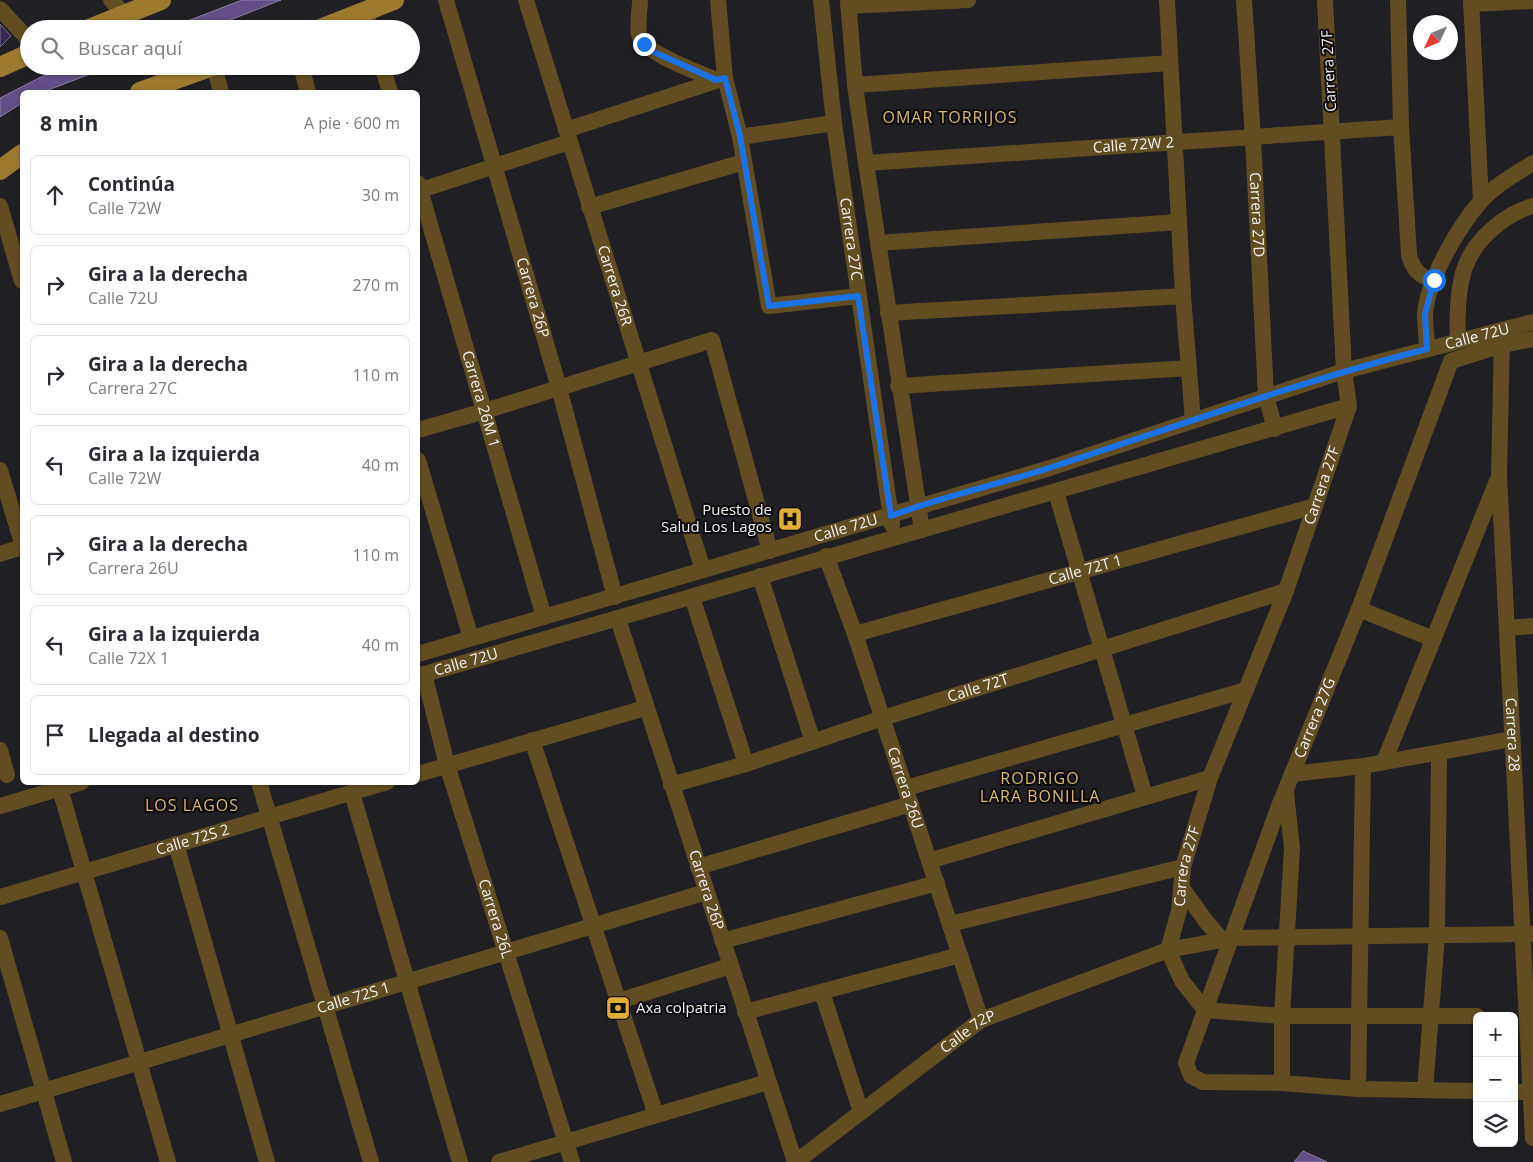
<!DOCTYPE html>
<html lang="es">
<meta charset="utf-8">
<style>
:root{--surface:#fff;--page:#f7f7f7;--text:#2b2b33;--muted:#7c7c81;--line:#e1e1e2}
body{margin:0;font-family:"Open Sans",sans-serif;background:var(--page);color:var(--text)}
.controls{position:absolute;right:15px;bottom:15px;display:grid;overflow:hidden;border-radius:8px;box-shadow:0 1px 4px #0004}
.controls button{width:45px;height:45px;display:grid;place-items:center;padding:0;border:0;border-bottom:1px solid var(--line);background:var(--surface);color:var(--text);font:25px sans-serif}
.compass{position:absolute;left:1413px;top:15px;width:45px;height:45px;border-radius:50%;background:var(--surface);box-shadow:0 1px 4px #0004;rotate:226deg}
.stop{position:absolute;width:15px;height:15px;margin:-11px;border:4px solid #1a73e8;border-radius:50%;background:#fff}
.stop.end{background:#1a73e8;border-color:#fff;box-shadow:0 1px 5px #0008}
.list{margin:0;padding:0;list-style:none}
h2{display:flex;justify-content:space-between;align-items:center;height:65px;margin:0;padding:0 20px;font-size:21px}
h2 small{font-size:16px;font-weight:400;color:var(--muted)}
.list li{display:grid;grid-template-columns:32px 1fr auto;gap:15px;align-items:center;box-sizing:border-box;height:80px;margin:0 10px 10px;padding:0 10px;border:1px solid var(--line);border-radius:8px}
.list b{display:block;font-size:19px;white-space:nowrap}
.list p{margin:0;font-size:16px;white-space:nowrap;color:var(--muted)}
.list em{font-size:16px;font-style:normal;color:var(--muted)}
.icon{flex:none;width:28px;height:28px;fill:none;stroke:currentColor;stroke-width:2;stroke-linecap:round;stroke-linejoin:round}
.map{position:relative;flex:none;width:1533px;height:1162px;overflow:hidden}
.search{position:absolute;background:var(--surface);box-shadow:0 1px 4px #0004;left:20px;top:20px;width:400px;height:55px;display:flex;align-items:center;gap:12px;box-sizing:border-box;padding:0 18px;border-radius:28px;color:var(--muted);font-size:19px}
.panel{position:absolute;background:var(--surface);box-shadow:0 1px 4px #0004;left:20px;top:90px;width:400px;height:695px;border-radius:8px}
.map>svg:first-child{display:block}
</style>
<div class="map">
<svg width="1533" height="1162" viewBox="0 0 1533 1162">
<rect width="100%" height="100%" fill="#201f23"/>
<!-- water -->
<g fill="#614f85" stroke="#8c80a6">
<polygon points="242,0 281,0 207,29 167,29"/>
<polygon points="71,66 111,66 43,92 22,92 22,103 0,117 0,98 39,78"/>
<polygon points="1303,1151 1327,1162 1294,1162"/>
</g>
<!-- building -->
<polygon fill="#382658" stroke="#757478" points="0,24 11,36 0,47"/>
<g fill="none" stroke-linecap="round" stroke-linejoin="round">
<!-- minor -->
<g stroke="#614d21" stroke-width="16">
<polyline points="111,0 124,14"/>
<path id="s1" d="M446,0l113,388 56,209"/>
<path id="s2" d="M526,0l177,570"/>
<path d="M640,0c0,11 -3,25 -1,35 5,19 60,37 77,45"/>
<polyline points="718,0 725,78 740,137 769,306 858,296"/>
<path id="s3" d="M821,0l13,123 58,402"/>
<polyline points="848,0 855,85 866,163 922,530"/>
<polyline points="1167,0 1183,296 1193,421"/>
<path id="s4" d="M1244,0l9,139 13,257 9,33"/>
<path d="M1398,0l3,127 8,128c4,14 10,22 25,25"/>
<polyline points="1471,0 1481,201"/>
<polyline points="1471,4 1533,1"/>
<polyline points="848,6 968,0"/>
<polyline points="0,9 29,40"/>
<polyline points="365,11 371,29"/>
<polyline points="214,66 221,92"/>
<polyline points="301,66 308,92"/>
<polyline points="382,66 390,92"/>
<polyline points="855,85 1170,63"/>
<polyline points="566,130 725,78"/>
<polyline points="740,137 834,123"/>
<path id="s5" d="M866,163l535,-36"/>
<path id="s6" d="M418,183l126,434"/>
<polyline points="418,191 569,142"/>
<polyline points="0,206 22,281"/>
<polyline points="589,207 744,162"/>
<polyline points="878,243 1179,222"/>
<polyline points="888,313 1183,296"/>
<path id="s7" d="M1502,336l-3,140 34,662"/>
<path d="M1458,340c-1,-23 -1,-48 6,-70 9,-29 40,-56 69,-64"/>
<path d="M1427,349c0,-11 -2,-23 -2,-34 2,-35 33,-87 55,-113 14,-16 35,-28 53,-39"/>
<polyline points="898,386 1189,368"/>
<polyline points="418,430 485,411 712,340 770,551"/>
<polyline points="418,460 471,638"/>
<polyline points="0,470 22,543"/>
<polyline points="1056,492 1145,796"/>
<polyline points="0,554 22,547"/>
<path id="s8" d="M826,556l29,78 126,386"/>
<polyline points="760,576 813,742"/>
<polyline points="692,597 746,764"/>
<polyline points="1359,609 1433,639"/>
<path id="s9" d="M618,619l177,543"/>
<polyline points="1507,628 1533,626"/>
<path id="s10" d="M855,634l460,-128"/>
<path id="s11" d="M418,654l632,-186 294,-97 189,-49"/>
<path id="s12" d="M424,674l23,91 125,397"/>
<path id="s13" d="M418,676l931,-270"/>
<polyline points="532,740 656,1115"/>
<polyline points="0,750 7,775"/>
<polyline points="1384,762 1497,481"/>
<polyline points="418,774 645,708"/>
<polyline points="1292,774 1363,766 1512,739"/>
<polyline points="259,782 371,1162"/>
<path id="s14" d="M671,785l75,-21 137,-46 403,-127"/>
<polyline points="906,788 1246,690"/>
<polyline points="60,789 168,1162"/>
<polyline points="352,793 460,1162"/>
<polyline points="0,806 82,782"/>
<polyline points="176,844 267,1162"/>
<polyline points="929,861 1210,778"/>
<polyline points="698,867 911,804"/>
<polyline points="1182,888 1205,920 1222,940"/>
<path id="s15" d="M0,897l387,-115"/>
<polyline points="950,924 1183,867"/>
<polyline points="0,938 64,1162"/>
<polyline points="722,941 937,883"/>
<path id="s16" d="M1168,950l11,-39 4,-44 27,-89 76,-187 63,-185 -5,-35 -19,-371"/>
<polyline points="1168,950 1182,981 1205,1010 1282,1016 1477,1016"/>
<polyline points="822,992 861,1112"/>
<polyline points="619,1001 730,966"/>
<polyline points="745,1012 960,955"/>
<polyline points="1282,1083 1282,1016 1292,848 1286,793"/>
<polyline points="1358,1089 1363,766"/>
<polyline points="1425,1090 1437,936 1439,754"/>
<path id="s17" d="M1477,1091l-119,-2 -76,-6 -79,-1 -12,-6 -5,-13 93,-257 80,-197 92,-248 51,-16 31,-6"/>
<polyline points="1514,1092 1533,1092"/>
<path id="s18" d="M0,1104l706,-212"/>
<polyline points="499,1162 768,1082"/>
<path id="s19" d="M796,1162l185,-142 187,-70 65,-12 300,-4"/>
</g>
<!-- major -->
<g stroke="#9c7a30" stroke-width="20">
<polyline points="89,29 161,0"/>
<polyline points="320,29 394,0"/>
<polyline points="0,67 29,54"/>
<polyline points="140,92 212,66"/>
<polyline points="0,170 22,154"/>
</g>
</g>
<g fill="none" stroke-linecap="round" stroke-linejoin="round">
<!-- route -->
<path stroke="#1a73e8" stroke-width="6" d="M644,44l10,8 62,28 9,-2 15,58 29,170 89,-10 33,220c54,-21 112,-32 167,-51 123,-40 244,-84 369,-116l-2,-35 9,-34"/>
</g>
<!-- icons -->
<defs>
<symbol id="hospital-square" viewBox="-11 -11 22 22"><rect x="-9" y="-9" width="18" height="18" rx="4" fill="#e3ae35" stroke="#0a090b"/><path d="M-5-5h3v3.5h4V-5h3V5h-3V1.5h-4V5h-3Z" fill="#111"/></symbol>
<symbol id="bank-square" viewBox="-11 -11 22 22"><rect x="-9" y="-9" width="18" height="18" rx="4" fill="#e3ae35" stroke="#0a090b"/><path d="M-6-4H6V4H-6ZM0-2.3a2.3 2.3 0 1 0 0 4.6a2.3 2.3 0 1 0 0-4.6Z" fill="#111"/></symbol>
</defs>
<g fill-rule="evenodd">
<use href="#hospital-square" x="776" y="505" width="28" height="28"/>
<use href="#bank-square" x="604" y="994" width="28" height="28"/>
</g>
<g text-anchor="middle" stroke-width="4" stroke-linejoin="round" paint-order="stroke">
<!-- street labels -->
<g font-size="15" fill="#f2f2f4" stroke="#0a090b">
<text transform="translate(1329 71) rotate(-93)" y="5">Carrera 27F</text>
<text dy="5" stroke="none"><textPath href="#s5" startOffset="268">Calle 72W 2</textPath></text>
<text dy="5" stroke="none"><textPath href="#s4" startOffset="215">Carrera 27D</textPath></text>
<text dy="5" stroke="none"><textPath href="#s3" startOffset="241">Carrera 27C</textPath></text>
<text dy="5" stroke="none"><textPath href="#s2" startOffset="299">Carrera 26R</textPath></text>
<text dy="5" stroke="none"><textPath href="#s1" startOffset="310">Carrera 26P</textPath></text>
<text dy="5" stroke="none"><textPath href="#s11" startOffset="1106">Calle 72U</textPath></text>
<text dy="5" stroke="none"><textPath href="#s6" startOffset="225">Carrera 26M 1</textPath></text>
<text dy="5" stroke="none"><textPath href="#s16" startOffset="491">Carrera 27F</textPath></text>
<text dy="5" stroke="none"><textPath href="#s11" startOffset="446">Calle 72U</textPath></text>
<text dy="5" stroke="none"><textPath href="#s10" startOffset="239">Calle 72T 1</textPath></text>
<text dy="5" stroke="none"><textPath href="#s13" startOffset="50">Calle 72U</textPath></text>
<text dy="5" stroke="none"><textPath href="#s14" startOffset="322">Calle 72T</textPath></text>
<text dy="5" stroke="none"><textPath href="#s17" startOffset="670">Carrera 27G</textPath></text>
<text dy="5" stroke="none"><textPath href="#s7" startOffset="399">Carrera 28</textPath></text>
<text dy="5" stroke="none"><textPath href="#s8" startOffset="245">Carrera 26U</textPath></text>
<text dy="5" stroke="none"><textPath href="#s15" startOffset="201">Calle 72S 2</textPath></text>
<text dy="5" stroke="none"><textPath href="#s16" startOffset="86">Carrera 27F</textPath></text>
<text dy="5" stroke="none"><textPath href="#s9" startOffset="285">Carrera 26P</textPath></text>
<text dy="5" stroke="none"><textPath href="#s12" startOffset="255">Carrera 26L</textPath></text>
<text dy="5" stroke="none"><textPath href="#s18" startOffset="369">Calle 72S 1</textPath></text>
<text dy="5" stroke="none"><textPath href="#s19" startOffset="216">Calle 72P</textPath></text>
</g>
<!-- poi labels -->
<g font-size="15" fill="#f2f2f4" stroke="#0a090b" text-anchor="end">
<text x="772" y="515">Puesto de<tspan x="772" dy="17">Salud Los Lagos</tspan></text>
<text x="636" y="1013" text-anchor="start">Axa colpatria</text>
</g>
<!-- neighbourhood labels -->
<g font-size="16" letter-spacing="1" fill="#deba72" stroke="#0a090b">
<text x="950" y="123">OMAR TORRIJOS</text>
<text x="1040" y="784">RODRIGO<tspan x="1040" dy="18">LARA BONILLA</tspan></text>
<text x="192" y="811">LOS LAGOS</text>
</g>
</g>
</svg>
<div class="controls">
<button>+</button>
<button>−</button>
<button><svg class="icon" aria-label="layers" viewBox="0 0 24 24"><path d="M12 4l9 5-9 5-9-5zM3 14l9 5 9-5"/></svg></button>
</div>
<svg class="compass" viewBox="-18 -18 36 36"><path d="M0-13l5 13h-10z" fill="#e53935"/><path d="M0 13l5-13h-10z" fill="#7c7c81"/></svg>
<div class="stop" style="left:1434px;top:280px"></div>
<div class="stop end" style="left:644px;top:44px"></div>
<div class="search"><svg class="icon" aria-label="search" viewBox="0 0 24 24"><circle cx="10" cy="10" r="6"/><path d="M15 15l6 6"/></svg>Buscar aquí</div>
<section class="panel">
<h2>8 min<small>A pie · 600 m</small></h2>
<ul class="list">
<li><svg class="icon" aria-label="ahead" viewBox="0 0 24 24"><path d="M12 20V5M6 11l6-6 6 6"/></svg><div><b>Continúa</b><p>Calle 72W</p></div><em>30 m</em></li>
<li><svg class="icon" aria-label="right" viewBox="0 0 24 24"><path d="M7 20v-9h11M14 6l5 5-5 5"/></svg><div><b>Gira a la derecha</b><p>Calle 72U</p></div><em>270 m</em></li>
<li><svg class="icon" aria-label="right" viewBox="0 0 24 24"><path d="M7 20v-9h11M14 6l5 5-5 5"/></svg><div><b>Gira a la derecha</b><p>Carrera 27C</p></div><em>110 m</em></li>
<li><svg class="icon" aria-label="left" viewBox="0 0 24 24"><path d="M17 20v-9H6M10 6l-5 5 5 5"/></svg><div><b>Gira a la izquierda</b><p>Calle 72W</p></div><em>40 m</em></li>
<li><svg class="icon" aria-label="right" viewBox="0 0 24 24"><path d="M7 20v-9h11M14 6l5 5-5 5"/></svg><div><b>Gira a la derecha</b><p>Carrera 26U</p></div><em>110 m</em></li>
<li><svg class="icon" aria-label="left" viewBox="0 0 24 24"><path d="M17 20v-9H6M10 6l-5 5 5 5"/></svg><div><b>Gira a la izquierda</b><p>Calle 72X 1</p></div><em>40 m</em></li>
<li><svg class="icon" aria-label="arrive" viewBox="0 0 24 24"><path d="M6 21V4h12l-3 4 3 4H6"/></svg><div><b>Llegada al destino</b></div></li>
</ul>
</section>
</div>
